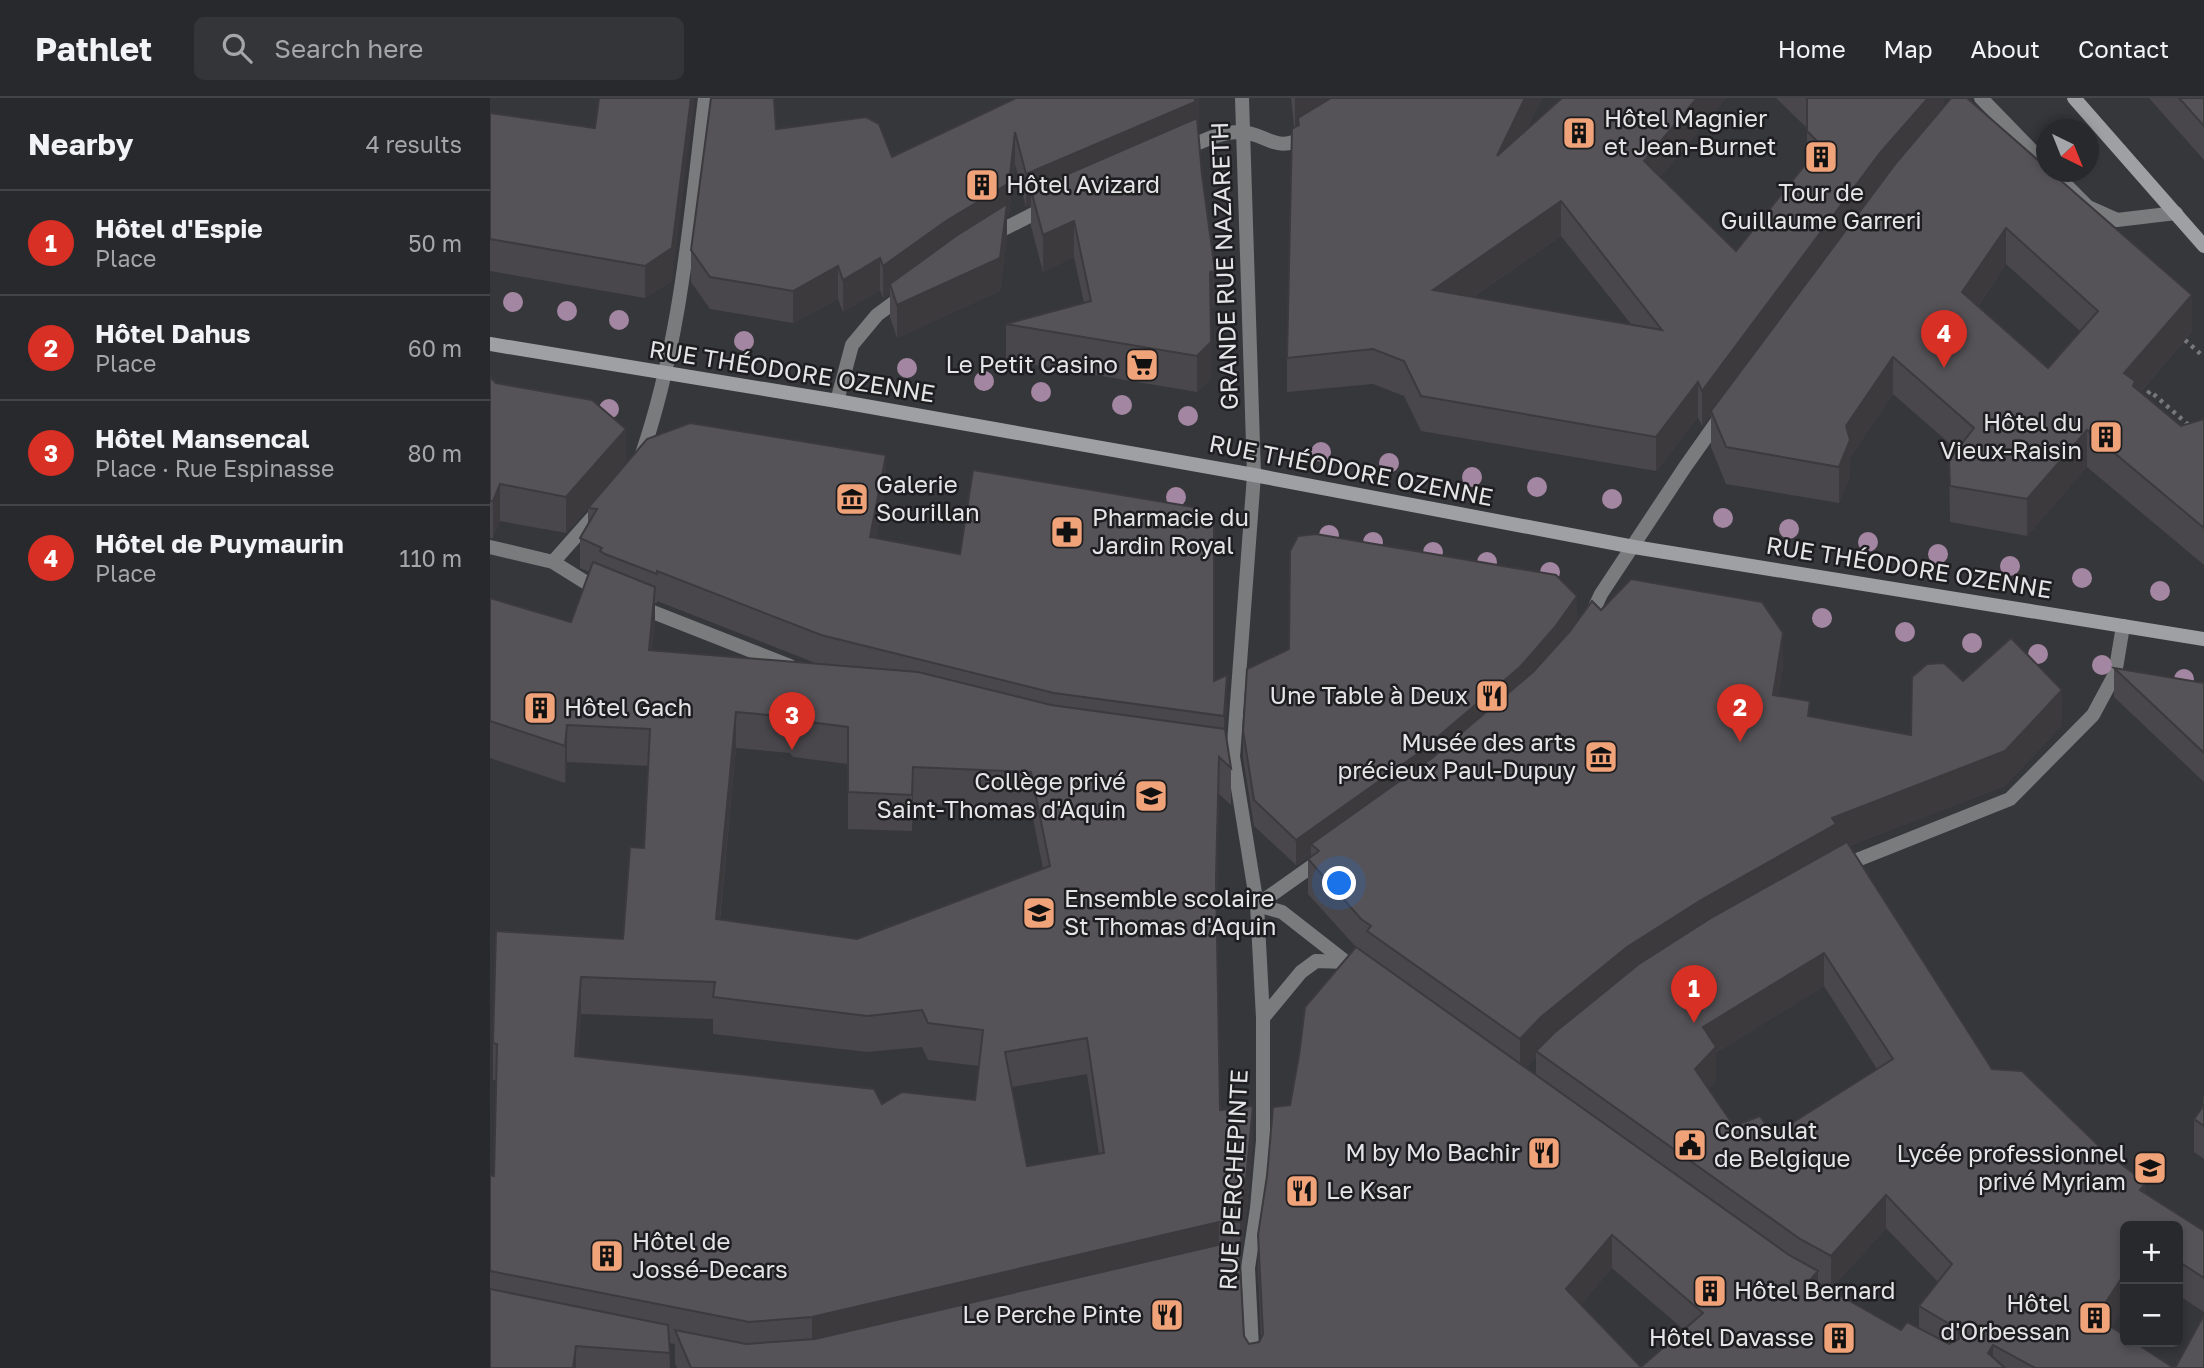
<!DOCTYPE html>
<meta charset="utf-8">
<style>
:root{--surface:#28292c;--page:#343538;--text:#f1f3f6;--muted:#a5a6a9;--line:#444548;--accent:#d93025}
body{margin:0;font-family:"Golos Text",sans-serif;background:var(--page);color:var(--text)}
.controls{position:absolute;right:21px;bottom:21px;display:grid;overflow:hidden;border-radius:10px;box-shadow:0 4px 10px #0003}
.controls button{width:63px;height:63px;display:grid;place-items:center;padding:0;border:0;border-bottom:2px solid var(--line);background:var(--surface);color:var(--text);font:35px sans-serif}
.compass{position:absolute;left:1546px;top:21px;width:63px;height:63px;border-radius:50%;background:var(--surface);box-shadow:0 4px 10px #0003;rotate:137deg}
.you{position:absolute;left:850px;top:786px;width:24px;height:24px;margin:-18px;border:5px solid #fff;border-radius:50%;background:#1a73e8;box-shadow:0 0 0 10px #1a73e833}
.badge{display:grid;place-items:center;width:46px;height:46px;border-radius:50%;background:var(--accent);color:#fff;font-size:23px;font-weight:700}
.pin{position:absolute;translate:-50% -58px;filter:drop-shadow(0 2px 4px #0008)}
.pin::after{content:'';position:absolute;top:37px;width:24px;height:21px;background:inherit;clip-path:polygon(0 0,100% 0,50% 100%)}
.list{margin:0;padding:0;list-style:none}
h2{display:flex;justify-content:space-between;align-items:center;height:91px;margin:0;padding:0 28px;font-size:30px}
h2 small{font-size:23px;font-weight:400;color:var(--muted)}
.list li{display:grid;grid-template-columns:46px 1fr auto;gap:21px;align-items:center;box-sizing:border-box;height:105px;padding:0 28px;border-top:2px solid var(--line)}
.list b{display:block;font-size:26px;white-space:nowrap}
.list p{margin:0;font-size:23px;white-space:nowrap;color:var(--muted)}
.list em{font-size:23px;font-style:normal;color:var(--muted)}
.icon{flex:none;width:38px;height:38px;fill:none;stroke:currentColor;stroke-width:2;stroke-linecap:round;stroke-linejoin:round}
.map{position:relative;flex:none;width:1714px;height:1270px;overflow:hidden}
header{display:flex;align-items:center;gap:42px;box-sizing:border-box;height:98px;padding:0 35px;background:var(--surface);border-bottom:2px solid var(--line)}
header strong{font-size:33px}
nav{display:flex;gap:38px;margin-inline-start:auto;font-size:24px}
.search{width:490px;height:63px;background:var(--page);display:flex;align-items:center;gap:18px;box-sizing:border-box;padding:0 24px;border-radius:10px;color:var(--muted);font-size:26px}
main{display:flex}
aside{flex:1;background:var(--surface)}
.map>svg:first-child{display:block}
</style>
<header>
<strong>Pathlet</strong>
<div class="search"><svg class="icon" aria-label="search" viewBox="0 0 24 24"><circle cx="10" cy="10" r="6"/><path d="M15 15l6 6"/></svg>Search here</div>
<nav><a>Home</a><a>Map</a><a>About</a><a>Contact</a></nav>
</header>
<main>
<aside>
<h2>Nearby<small>4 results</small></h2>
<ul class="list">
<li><span class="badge">1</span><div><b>Hôtel d'Espie</b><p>Place</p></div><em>50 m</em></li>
<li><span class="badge">2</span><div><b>Hôtel Dahus</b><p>Place</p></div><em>60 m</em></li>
<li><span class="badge">3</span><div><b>Hôtel Mansencal</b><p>Place · Rue Espinasse</p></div><em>80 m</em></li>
<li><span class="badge">4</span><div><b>Hôtel de Puymaurin</b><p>Place</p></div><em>110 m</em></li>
</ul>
</aside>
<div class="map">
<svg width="1714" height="1270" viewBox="0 0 1714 1270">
<rect width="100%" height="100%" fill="#36373b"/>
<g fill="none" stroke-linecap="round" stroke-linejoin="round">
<!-- path -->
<g stroke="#77787c" stroke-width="4.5" stroke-dasharray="3.5 5" stroke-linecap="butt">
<polyline points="1695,242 1714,259"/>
<polyline points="1652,302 1660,293 1702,330"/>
</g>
<!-- lane -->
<g stroke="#797b7c" stroke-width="14">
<polyline points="1491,0 1556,67"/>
<polyline points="1563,74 1598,109 1627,122 1686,115"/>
</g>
<!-- street -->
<g stroke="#797b7c" stroke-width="14">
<polyline points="752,0 764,377 743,659 767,807 773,920 773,1042 767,1110 758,1170 763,1270"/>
<path d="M692,52c19,-8 37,-18 58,-18 29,1 34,24 68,3"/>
<polyline points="500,138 557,109"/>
<polyline points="347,303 362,247 387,217 414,197"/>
<path d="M151,359c40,-116 49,-238 64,-359"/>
<polyline points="0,449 63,464 111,494"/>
<polyline points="63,464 110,411"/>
<polyline points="150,509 300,568"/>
<polyline points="1098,524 1111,496 1195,369 1231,318"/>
<polyline points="1352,768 1520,701 1603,617 1625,576 1633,528"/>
<polyline points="767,807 832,761"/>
<polyline points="767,807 792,814 856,864 870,872"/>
<polyline points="773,920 811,874 826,863 856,864"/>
</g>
<!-- secondary -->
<g stroke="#9ea0a3" stroke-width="14">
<polyline points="1584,0 1714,148"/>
<polyline points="0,246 347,303 764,377 1144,449 1714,541"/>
</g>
</g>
<!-- trees -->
<g fill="#a386a2">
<circle cx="23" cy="204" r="10"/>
<circle cx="77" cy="213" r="10"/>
<circle cx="129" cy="222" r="10"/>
<circle cx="254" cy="243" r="10"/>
<circle cx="417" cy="270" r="10"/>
<circle cx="494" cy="283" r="10"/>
<circle cx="551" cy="294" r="10"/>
<circle cx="632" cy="307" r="10"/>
<circle cx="119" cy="311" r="10"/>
<circle cx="698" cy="318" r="10"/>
<circle cx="831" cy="354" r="10"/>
<circle cx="899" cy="365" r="10"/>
<circle cx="982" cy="379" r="10"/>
<circle cx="1047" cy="389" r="10"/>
<circle cx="686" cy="399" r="10"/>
<circle cx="1122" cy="401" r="10"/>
<circle cx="1233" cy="420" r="10"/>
<circle cx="1299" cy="431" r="10"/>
<circle cx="839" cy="437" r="10"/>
<circle cx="883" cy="444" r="10"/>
<circle cx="1378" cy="444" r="10"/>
<circle cx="943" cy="454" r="10"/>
<circle cx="1448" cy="456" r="10"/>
<circle cx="997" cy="464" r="10"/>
<circle cx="1520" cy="468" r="10"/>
<circle cx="1060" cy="474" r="10"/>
<circle cx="1592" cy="480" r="10"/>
<circle cx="1670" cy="493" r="10"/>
<circle cx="1332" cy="520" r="10"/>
<circle cx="1415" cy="534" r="10"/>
<circle cx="1482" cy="545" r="10"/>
<circle cx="1548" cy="556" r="10"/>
<circle cx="1612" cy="567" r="10"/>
<circle cx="1694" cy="581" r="10"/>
</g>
<!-- wall -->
<g fill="#49474b" fill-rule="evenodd">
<polygon points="709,0 709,30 708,31 725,209 721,210 721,280 707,294 516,262 516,226 594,205 584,159 553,174 541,128 541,107 536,109 525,66 519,117 517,118 517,139 510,193 407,240 400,219 400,196 393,200 390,192 353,214 348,201 303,225 220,211 201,184 201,152 286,31 402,59"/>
<path d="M801,0h251l-16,32 36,-32h164l-66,79 76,74 71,-89v-34l-31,-30h168v9l248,225 -52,60 41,34 23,-7v146l-117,-98 -60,69 -77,-14 -1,-62 8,-10 -64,-56 -43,63v19l-11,27 -113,-19 -15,-37v-32l-9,11 -4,-9 -42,54 -235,-40 -17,-35 -31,-12 -86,8v-34l7,-231zM1071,138l70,88 -158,-27zM1516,166l74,67 -32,37 -70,-62z"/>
<polygon points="1659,0 1714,0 1714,62"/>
<polygon points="0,15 182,183 155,200 0,173"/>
<path d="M0,279l6,6 130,81 260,21 -10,53 338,143 13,23 -2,28 6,36v37l-12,-11 -2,107 3,209 33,32 -6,65 -7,51 4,78 5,8 10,-2 2,-5 -3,-69v-33l32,-130 66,-158 -48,-53v-35l3,-2v-2l-15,10 -42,-39 -11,-69v-26l334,-110 24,-11 182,57 -5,29 32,21 101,18 52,-54 99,44 -57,61 -156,60 143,223 154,125 58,37v81l-26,-17v-69h-53v80l-14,21 63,41h-1497l-2,-5v-19l-6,-1 1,25h-180v-193l4,1 2,-96h-3v-37l130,-104 21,-91 5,-82 -82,-4 -2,21 -75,-25v-160l81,24 19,-50 -10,-4v-30l8,-13v-17l-22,25 -66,-12 -7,17h-3zM167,503l161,63 -166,-14 3,-27v-20h2zM246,650l54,5 3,4 55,7v65l64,2 1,-27 118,5 12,59 -186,71 -137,-19zM1334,888l53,83 -104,66 -39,-9 -26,-37 8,-8v-28zM91,916l132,5v15l154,18 55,-5 6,13 51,6 -4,34 -93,4 -304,-48zM1046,959v18l-11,-7zM597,976l12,80 -72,12 -15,-79zM1396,1130l52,54 -19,24v22l-18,2 -83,-47v-1l13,7zM1122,1170l72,62 -43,37 -60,-63z"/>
<polygon points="1624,570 1714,585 1714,684 1624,599"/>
<polygon points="1714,994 1714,1061 1704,1054 1704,1021 1713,1009"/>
</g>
<!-- shaded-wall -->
<g fill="#3c3a3d">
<polygon points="201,0 205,0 182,183 155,200 155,168"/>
<polygon points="705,0 709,0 709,30 541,92 541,107 536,109 536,76"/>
<polygon points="805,0 861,0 808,20 808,32 805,34"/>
<polygon points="1035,0 1052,0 1007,93 1007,58"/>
<polygon points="1207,0 1236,0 1154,98 1154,63"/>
<polygon points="1438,0 1454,0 1454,16 1221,313 1221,317 1212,328 1212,293 1390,55"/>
<polygon points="525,34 525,66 519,117 517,118 517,139 510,193 407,240 407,207 400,186 400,196 393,200 393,168"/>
<polygon points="1071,103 1071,138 943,226 943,192"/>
<polygon points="584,123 584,159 553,174 553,137"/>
<polygon points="1516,130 1516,166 1472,231 1472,194"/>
<polygon points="390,160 390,192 353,214 353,182"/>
<polygon points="348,168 348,201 303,225 303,193"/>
<polygon points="725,173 725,209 720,210 720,174"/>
<polygon points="1702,197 1702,234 1645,299 1634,275"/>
<polygon points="721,244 721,280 707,294 707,258"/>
<polygon points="1403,259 1403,296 1360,359 1360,378 1349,405 1349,369 1356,328"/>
<polygon points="1208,284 1208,319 1166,373 1166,339"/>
<polygon points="136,331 136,367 76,435 76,399"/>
<polygon points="1597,332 1597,369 1537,438 1537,401"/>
<polygon points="396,357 396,387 380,469 380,439"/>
<polygon points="10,386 10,423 3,440 3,403"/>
<polygon points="165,489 165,525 159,588 159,552"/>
<polygon points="1087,498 1087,524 1030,595 828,752 821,746 821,757 806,767 806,742"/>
<polygon points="1293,535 1293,569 1283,632 1283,597"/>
<polygon points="737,577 737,606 734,648 734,618"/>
<polygon points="1572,592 1572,627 1515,688 1346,753 1046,953 1046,959 1030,975 1030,941 1051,919 1137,849 1342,720"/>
<polygon points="246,614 246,650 226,858 226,821"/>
<polygon points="77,627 77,664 75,685 75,648"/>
<polygon points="729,659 729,696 726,818 726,781"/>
<polygon points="423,669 423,706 422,733 422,697"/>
<polygon points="1334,855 1334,888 1226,955 1226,983 1205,1005 1205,971 1213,929"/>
<polygon points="91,879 91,916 85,995 85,958"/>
<polygon points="763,1008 763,1044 757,1109 750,1160 750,1124"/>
<polygon points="1656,1085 1656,1119 1650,1092"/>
<polygon points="1396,1097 1396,1130 1341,1191 1341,1158"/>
<polygon points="729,1124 729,1161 322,1255 322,1219"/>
<polygon points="1122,1137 1122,1170 1076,1224 1076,1191"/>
<polygon points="1328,1173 1328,1206 1321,1181"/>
<polygon points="1635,1175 1635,1208 1606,1252 1606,1219"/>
<polygon points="1503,1247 1503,1270 1498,1255"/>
<polygon points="86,1248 86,1270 83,1270"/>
</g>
<!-- building -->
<g fill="#555357" stroke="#3c3a3d" stroke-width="2" fill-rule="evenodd">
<polygon points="109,0 201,0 182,150 155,168 0,141 0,15 105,30"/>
<polygon points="221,0 284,0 286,31 376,19 389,26 402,59 526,0 705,0 705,4 536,76 525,34 519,85 456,123 393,168 390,160 353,182 348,168 303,193 220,179 201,152"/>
<path d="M841,0h194l-28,58 65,-58h135l-53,63 92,90 85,-106 -14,-14v-33h121l-48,55 -178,238 -4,-9 -42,55 -235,-41 -17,-35 -31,-12 -86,9 5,-229 7,-4 -1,-7zM1071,103l101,129 -229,-40z"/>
<path d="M1461,0h16l80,70v4h4l141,123 -68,78 11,8 -2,5 48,40 23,-7v109l-117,-98 -60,69 -77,-13 -1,-26 25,-32 -81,-71 -47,69 4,14 -11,27 -113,-20 -15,-36 185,-248zM1516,130l92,83 -50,57 -86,-76z"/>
<polygon points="1689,0 1714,0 1714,28"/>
<polygon points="707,20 712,77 725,173 720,174 721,244 707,258 516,226 601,203 584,123 553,137 541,92"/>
<polygon points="517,106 510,160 407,207 400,186 466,138"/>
<polygon points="0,279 6,285 102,302 136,331 76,399 10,386 3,403 0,403"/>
<polygon points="200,325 396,357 380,439 470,456 483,372 709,410 724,426 724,583 737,577 734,618 564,595 331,537 167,473 167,476 115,456 110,453 112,450 90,440 107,411 98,410 157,341"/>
<polygon points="826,436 1066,477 1087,498 1065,529 1030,569 930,654 806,742 764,702 753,633 757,571 799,551 800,453 808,438"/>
<path d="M103,464l62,25 -6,63 269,22 133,33 174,24 6,39 -12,-11 -3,122 4,231 33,-4 -6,64 -7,52h-21l-407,95 -63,5 -259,-51v-96l4,1 3,-132 -4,-1 3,-112 127,8 7,-92 14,1 6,-119 -83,-4 -2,21 -75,-25v-123l81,24zM246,614l54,5 3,3 55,7v65l64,3 1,-28 118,5 19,94 -193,73 -141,-20zM91,879l134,5 -2,15 154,19 55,-6 6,13 55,7 -8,70 -73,-8 -20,12 -8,-15 -299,-33zM597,940l17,115 -77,13 -22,-114z"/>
<polygon points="1141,481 1272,504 1293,535 1283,597 1320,603 1318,618 1421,637 1422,579 1437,566 1454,565 1473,583 1521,540 1572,592 1515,653 1342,720 1346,726 1211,802 1137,849 1051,919 1030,941 877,833 881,828 871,821 818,761 829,753 821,746 942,660 1043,574 1080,533 1102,503 1111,512"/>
<polygon points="1624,570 1714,585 1714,655"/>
<path d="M1357,744l145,227 30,2 82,80 42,32 -6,7 64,41v47l-26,-17v-35h-53v47l-29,44 29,19v6h9l40,26h-139l-42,-23 -5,8 17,15h-1314l-16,-38 71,14 69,-5 407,-95h17l5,92 5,8 10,-2 4,-8 -5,-99 9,-59 6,-69 17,-2 9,-50 6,-48 51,-60 433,308 29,16 -7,8 90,51 6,-8 42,22 10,-5 -1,-10 -39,-23 33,-42 -66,-69 -55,61 -31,-17 -264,-188 18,-18 85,-69 72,-46zM1334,855l69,106 -120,76 -13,-19 -26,10 -39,-57 21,-22 -13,-20zM1122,1137l91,78 -62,54 -75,-78z"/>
<polygon points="1714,1007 1714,1028 1704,1021"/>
<polygon points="0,1191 178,1227 180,1255 86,1248 83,1270 0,1270"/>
<polygon points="1714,1217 1714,1270 1685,1270"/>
</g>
<!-- icons -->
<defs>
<symbol id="building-square" viewBox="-11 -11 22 22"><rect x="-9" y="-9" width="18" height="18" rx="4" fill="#f0a279" stroke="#1e1e20"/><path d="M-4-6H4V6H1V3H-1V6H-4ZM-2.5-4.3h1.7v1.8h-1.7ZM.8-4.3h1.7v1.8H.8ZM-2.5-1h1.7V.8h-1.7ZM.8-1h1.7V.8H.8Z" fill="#111"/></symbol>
<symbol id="supermarket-square" viewBox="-11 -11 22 22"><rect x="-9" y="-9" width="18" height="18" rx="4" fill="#f0a279" stroke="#1e1e20"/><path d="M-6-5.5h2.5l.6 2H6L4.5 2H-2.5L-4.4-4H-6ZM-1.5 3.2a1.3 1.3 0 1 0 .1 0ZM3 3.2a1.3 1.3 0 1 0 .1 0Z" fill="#111"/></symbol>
<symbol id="museum-square" viewBox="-11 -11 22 22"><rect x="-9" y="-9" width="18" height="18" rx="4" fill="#f0a279" stroke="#1e1e20"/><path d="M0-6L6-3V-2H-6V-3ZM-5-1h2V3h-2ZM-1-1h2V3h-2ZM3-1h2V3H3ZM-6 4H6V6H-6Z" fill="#111"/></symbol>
<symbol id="pharmacy-square" viewBox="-11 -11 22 22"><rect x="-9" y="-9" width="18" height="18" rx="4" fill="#f0a279" stroke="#1e1e20"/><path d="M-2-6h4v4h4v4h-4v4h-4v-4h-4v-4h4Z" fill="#111"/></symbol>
<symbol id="restaurant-square" viewBox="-11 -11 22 22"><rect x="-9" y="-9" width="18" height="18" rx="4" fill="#f0a279" stroke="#1e1e20"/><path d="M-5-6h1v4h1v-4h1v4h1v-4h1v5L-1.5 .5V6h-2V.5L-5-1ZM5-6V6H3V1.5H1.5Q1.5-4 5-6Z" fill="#111"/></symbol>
<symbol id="school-square" viewBox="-11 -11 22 22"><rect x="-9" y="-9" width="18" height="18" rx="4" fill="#f0a279" stroke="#1e1e20"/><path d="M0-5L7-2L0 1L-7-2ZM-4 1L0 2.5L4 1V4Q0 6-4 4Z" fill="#111"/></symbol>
<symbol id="civic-square" viewBox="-11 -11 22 22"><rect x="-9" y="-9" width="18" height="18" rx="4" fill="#f0a279" stroke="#1e1e20"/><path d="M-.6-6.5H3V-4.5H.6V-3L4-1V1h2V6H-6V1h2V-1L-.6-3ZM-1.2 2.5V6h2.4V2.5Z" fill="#111"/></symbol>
</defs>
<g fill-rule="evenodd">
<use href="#building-square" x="1070" y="16" width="38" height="38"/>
<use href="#building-square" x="1312" y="40" width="38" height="38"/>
<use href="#building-square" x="473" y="68" width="38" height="38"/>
<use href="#supermarket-square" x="633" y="248" width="38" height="38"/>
<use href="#building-square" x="1597" y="320" width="38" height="38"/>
<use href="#museum-square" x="343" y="382" width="38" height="38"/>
<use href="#pharmacy-square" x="558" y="415" width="38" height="38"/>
<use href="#restaurant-square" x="983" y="579" width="38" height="38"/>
<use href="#building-square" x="31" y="591" width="38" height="38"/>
<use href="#museum-square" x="1092" y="640" width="38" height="38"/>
<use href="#school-square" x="642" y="679" width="38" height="38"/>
<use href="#school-square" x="530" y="796" width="38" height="38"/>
<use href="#civic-square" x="1181" y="1028" width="38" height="38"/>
<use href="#restaurant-square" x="1035" y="1036" width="38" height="38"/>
<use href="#school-square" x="1641" y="1051" width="38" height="38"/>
<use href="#restaurant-square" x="793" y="1074" width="38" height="38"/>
<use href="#building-square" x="98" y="1139" width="38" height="38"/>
<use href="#building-square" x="1201" y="1174" width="38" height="38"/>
<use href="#restaurant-square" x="658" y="1198" width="38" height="38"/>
<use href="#building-square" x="1586" y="1201" width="38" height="38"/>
<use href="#building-square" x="1330" y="1221" width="38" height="38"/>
</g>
<g text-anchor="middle" stroke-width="5" stroke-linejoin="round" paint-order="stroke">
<!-- poi labels -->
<g font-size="24" fill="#e5e5e8" stroke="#1e1e20" text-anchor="start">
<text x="1114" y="29">Hôtel Magnier<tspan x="1114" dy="28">et Jean-Burnet</tspan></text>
<text x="516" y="95">Hôtel Avizard</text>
<text x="1331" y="103" text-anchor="middle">Tour de<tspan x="1331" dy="28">Guillaume Garreri</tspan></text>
<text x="628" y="275" text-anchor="end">Le Petit Casino</text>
<text x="1592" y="333" text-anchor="end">Hôtel du<tspan x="1592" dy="28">Vieux-Raisin</tspan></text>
<text x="386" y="395">Galerie<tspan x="386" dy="28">Sourillan</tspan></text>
<text x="602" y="428">Pharmacie du<tspan x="602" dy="28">Jardin Royal</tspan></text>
<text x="978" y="606" text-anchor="end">Une Table à Deux</text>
<text x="74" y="618">Hôtel Gach</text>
<text x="1086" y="653" text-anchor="end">Musée des arts<tspan x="1086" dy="28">précieux Paul-Dupuy</tspan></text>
<text x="636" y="692" text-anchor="end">Collège privé<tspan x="636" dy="28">Saint-Thomas d'Aquin</tspan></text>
<text x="574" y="809">Ensemble scolaire<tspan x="574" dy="28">St Thomas d'Aquin</tspan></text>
<text x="1224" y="1041">Consulat<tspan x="1224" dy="28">de Belgique</tspan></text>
<text x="1030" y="1063" text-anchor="end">M by Mo Bachir</text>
<text x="1636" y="1064" text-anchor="end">Lycée professionnel<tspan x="1636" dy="28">privé Myriam</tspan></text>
<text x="836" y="1101">Le Ksar</text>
<text x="142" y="1152">Hôtel de<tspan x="142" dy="28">Jossé-Decars</tspan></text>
<text x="1244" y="1201">Hôtel Bernard</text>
<text x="1580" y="1214" text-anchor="end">Hôtel<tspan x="1580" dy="28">d'Orbessan</tspan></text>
<text x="652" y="1225" text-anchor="end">Le Perche Pinte</text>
<text x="1324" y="1248" text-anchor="end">Hôtel Davasse</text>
</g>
<!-- street labels -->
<g font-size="24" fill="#e5e5e8" stroke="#1e1e20">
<text transform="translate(735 168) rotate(-92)" y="8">GRANDE RUE NAZARETH</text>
<text transform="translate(302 274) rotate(9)" y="8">RUE THÉODORE OZENNE</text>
<text transform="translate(861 373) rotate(11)" y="8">RUE THÉODORE OZENNE</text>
<text transform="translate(1419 470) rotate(9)" y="8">RUE THÉODORE OZENNE</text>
<text transform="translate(744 1082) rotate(-87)" y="8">RUE PERCHEPINTE</text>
</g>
</g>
</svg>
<div class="controls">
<button>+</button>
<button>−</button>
</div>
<svg class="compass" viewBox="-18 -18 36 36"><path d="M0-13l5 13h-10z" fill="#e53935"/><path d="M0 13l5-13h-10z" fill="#a5a6a9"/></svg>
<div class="you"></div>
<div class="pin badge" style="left:1204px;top:925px">1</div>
<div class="pin badge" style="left:1250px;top:644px">2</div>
<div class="pin badge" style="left:302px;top:652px">3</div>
<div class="pin badge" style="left:1454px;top:270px">4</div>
</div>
</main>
